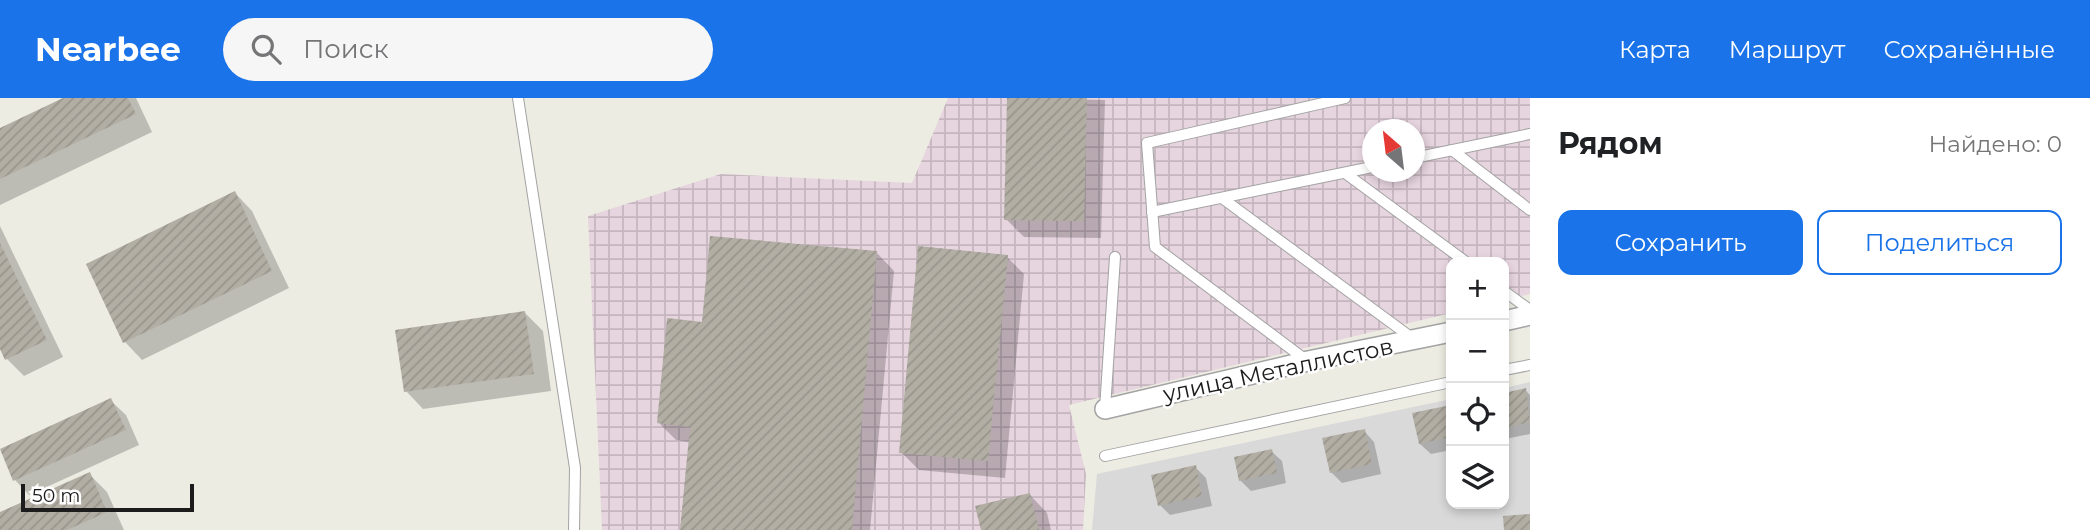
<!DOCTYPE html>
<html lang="ru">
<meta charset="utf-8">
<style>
:root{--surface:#fff;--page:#f6f6f6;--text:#202124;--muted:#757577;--line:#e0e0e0;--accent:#1a73e8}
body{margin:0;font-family:Montserrat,sans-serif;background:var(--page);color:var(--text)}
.controls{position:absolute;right:21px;bottom:21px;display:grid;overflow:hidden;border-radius:14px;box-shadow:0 4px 10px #0003}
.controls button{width:63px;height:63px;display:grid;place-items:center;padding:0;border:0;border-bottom:2px solid var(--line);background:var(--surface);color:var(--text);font:35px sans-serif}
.compass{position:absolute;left:1362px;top:21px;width:63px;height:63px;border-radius:50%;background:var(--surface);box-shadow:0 4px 10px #0003;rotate:332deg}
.scale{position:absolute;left:21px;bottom:18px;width:173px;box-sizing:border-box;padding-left:7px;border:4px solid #1c1c1c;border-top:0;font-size:19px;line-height:24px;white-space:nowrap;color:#1c1c1c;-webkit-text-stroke:5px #fff;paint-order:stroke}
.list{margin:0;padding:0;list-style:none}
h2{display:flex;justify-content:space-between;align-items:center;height:91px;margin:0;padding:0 28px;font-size:30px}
h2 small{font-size:23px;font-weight:400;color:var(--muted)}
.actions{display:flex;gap:14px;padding:21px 28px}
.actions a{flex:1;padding:16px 0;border:2px solid var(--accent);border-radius:14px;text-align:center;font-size:24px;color:var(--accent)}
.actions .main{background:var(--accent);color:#fff}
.icon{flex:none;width:38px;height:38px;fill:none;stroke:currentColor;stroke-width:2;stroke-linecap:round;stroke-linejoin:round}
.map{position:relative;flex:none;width:1530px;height:432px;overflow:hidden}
header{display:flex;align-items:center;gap:42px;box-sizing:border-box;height:98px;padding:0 35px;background:var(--accent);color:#fff}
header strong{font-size:33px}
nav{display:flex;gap:38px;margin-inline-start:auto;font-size:24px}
.search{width:490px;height:63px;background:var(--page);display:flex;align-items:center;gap:18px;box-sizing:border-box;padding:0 24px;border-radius:38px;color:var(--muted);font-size:26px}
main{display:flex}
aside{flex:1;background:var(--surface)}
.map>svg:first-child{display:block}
</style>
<header>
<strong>Nearbee</strong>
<div class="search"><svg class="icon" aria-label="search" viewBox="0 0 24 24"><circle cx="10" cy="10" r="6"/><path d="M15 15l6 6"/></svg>Поиск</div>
<nav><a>Карта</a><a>Маршрут</a><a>Сохранённые</a></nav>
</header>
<main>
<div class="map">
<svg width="1530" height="432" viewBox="0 0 1530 432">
<defs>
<pattern id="industrial-grid" width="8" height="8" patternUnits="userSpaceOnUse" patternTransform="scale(1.75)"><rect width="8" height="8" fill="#e6d4de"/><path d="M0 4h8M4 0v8" fill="none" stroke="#c5b5be"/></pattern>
<pattern id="building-hatch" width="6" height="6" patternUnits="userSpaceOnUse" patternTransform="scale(1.75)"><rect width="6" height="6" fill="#b2aea4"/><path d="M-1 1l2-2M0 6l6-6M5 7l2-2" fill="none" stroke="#98958d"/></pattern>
</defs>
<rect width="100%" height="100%" fill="#edece2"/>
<!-- residential -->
<polygon fill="#dad9d9" points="1530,284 1530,432 1092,432 1097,376 1451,301 1451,406 1504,406 1504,290"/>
<!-- industrial -->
<path fill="url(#industrial-grid)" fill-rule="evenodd" d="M948,0h582v196l-26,6v-38h-53v51l-382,92 17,69 -3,56h-481l-14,-314 133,-42 191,9zM1372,32h42v42h-42z"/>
<!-- shadow -->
<g fill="#0003">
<polygon points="67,0 136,0 152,34 0,107 0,32"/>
<polygon points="1009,0 1105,2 1101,140 1024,139 1006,121"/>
<polygon points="235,95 252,113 289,190 142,262 125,244 88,167"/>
<polygon points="0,128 63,259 24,278 7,261 0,247"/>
<polygon points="877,155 894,173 870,432 682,432 690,344 676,342 659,325 704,226"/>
<polygon points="1007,159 1024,176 1005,380 919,372 901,354"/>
<polygon points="525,215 543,233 551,293 423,311 406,293"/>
<polygon points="1525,292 1530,297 1530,336 1505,341 1504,297"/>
<polygon points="111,303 126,317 139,347 29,397 15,382 1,353"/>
<polygon points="1451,308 1451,352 1431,356 1420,346 1414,317"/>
<polygon points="1364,333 1374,344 1381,376 1342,385 1331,374"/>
<polygon points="1271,353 1282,363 1286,385 1251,393 1240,382"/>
<polygon points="1195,369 1206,380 1212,408 1170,417 1160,407"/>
<polygon points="89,376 107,394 124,432 0,432 0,416"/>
<polygon points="1030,397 1047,415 1051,432 982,432"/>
</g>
<!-- building -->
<g fill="url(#building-hatch)">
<polygon points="63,0 128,0 136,16 0,81 0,30"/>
<polygon points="1007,0 1087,0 1084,123 1004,122"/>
<polygon points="235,93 272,173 123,245 86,166"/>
<polygon points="710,138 877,153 852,432 680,432 690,329 657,325 667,220 702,224"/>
<polygon points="0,145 47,242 5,262 0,251"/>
<polygon points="918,148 1008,157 988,363 899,355"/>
<polygon points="525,213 534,276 404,294 395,232"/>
<polygon points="1526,290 1530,324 1504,330 1504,295"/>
<polygon points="111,300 126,332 13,383 0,351"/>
<polygon points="1451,307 1451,339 1419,346 1412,315"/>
<polygon points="1365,331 1372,366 1330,375 1322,340"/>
<polygon points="1272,351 1277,375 1239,383 1234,359"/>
<polygon points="1196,367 1202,398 1158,408 1151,377"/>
<polygon points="90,374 107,414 67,432 0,432 0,414"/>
<polygon points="1030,395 1039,432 981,432 975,408"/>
<polygon points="1530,416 1530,432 1504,432 1503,418"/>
</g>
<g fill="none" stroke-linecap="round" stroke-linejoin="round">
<defs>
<g id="lane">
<polyline points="518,0 575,370 574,432"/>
<polyline points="1452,52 1530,112"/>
<polyline points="1414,60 1530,36"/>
<polyline points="1345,75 1466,164"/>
<polyline points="1222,100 1412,240"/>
<polyline points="1152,114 1372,69"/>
<polyline points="1504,193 1530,212"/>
<polyline points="1306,262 1155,149 1147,45 1345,0"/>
<polyline points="1504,272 1530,267"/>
<polyline points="1105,311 1115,159"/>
<polyline points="1105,358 1451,284"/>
</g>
<g id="street">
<polyline points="1504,223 1530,217"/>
<polyline points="1105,311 1308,263 1451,234"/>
</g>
</defs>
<!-- lane casing -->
<use href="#lane" stroke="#a3a3a3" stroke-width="12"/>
<!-- street casing -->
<use href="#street" stroke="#a3a3a3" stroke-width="22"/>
<!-- lane -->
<use href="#lane" stroke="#fff" stroke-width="10"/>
<!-- street -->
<use href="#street" stroke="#fff" stroke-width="19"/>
</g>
<g text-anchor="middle" stroke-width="5" stroke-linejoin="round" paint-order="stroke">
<!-- street labels -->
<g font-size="23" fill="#1c1c1c" stroke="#fff">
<text transform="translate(1278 272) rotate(-12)" y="8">улица Металлистов</text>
</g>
</g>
</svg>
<div class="controls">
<button>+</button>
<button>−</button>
<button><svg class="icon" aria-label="locate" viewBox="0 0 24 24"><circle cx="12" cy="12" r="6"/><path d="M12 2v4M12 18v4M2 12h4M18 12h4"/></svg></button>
<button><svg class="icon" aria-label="layers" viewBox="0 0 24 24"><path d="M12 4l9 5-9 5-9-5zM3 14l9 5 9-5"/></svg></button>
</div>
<svg class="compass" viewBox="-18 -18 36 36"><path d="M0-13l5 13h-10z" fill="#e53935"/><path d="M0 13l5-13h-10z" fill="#757577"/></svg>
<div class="scale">50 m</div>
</div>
<aside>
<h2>Рядом<small>Найдено: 0</small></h2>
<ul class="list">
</ul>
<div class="actions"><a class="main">Сохранить</a><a>Поделиться</a></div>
</aside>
</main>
